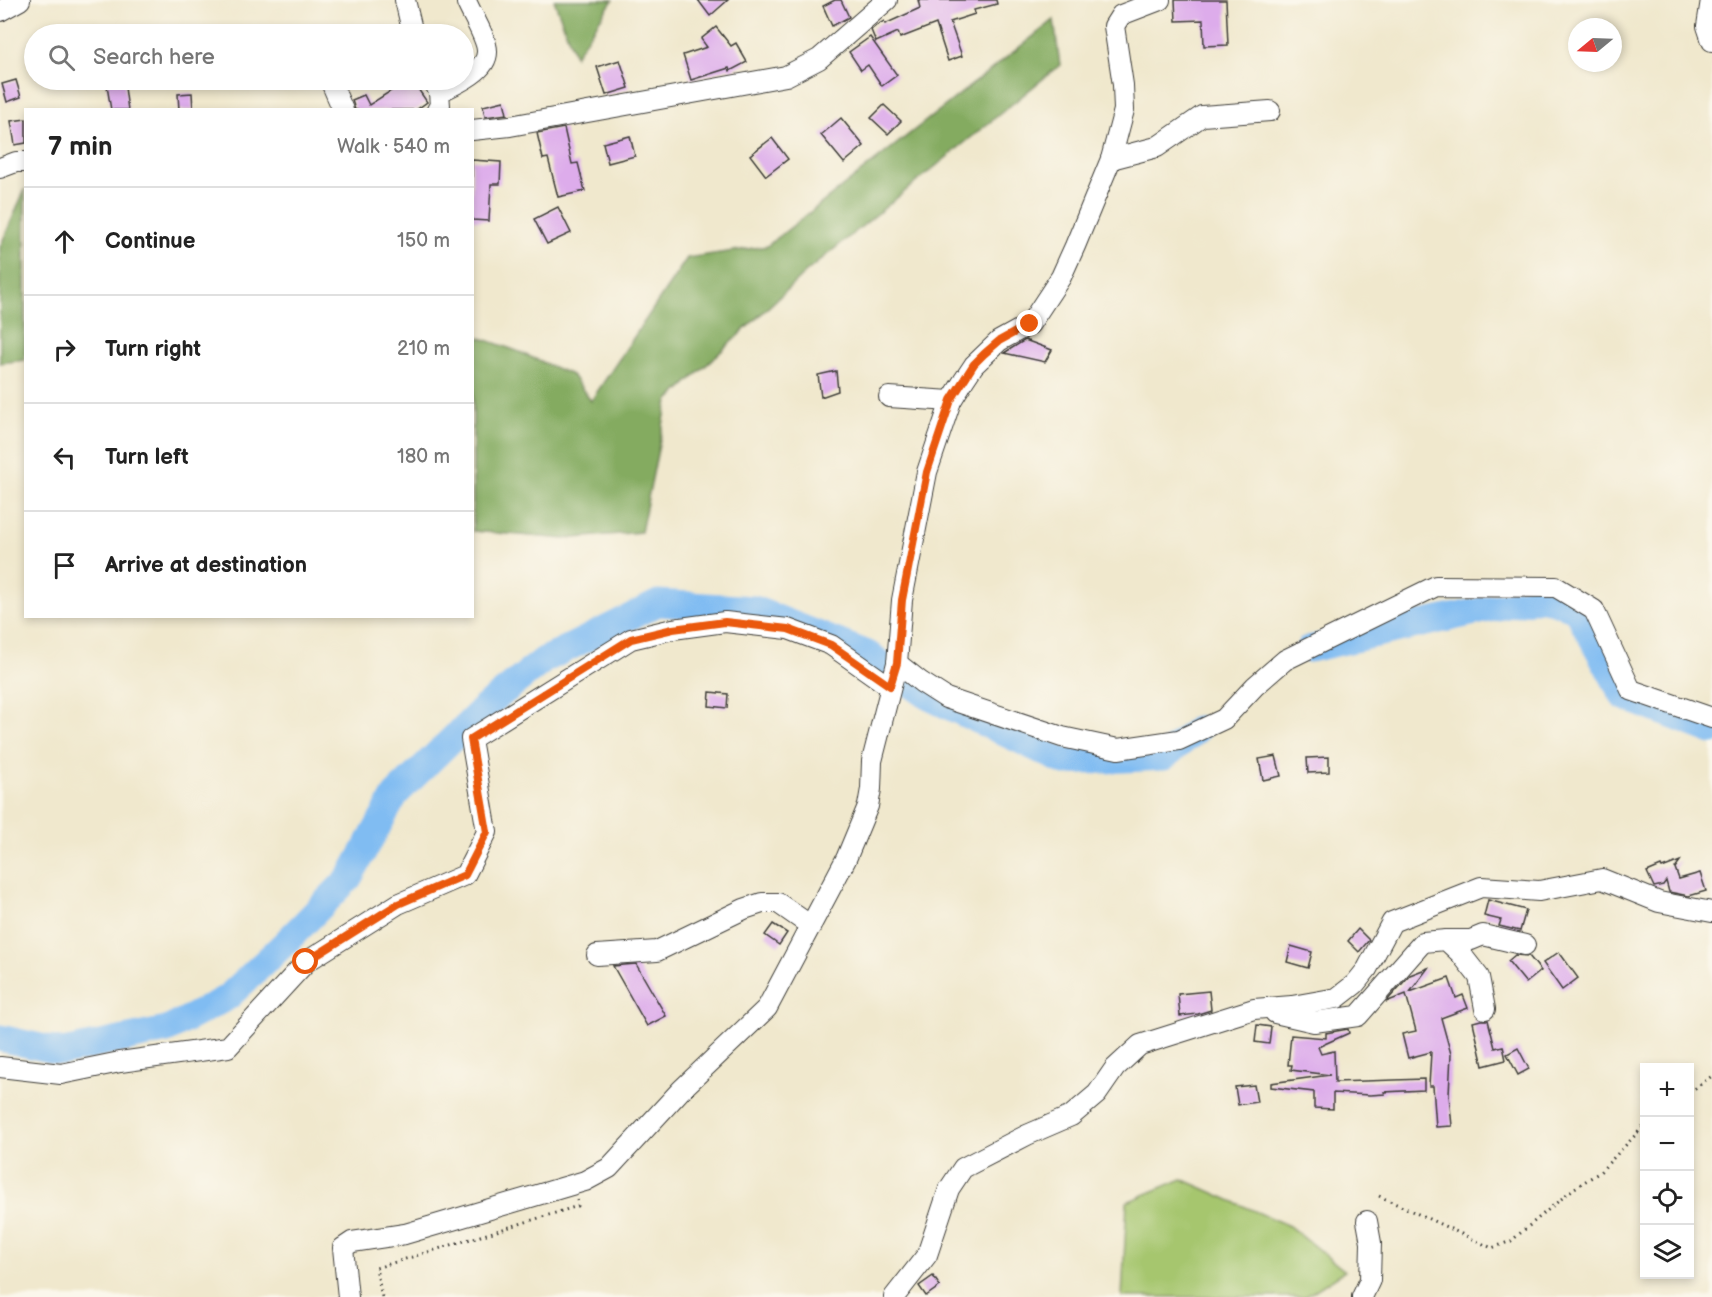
<!DOCTYPE html>
<meta charset="utf-8">
<style>
:root{--surface:#fff;--page:#f2f2f2;--text:#222;--muted:#767676;--line:#e0e0e0}
body{margin:0;font-family:"Balsamiq Sans",sans-serif;background:var(--page);color:var(--text)}
.controls{position:absolute;right:18px;bottom:18px;display:grid;overflow:hidden;border-radius:0px;box-shadow:0 3px 9px #0003}
.controls button{width:54px;height:54px;display:grid;place-items:center;padding:0;border:0;border-bottom:2px solid var(--line);background:var(--surface);color:var(--text);font:30px sans-serif}
.compass{position:absolute;left:1568px;top:18px;width:54px;height:54px;border-radius:50%;background:var(--surface);box-shadow:0 3px 9px #0003;rotate:251deg}
.stop{position:absolute;width:18px;height:18px;margin:-14px;border:4px solid #ea580c;border-radius:50%;background:#fff}
.stop.end{background:#ea580c;border-color:#fff;box-shadow:0 2px 6px #0008}
.list{margin:0;padding:0;list-style:none}
h2{display:flex;justify-content:space-between;align-items:center;height:78px;margin:0;padding:0 24px;font-size:26px}
h2 small{font-size:20px;font-weight:400;color:var(--muted)}
.list li{display:grid;grid-template-columns:39px 1fr auto;gap:18px;align-items:center;box-sizing:border-box;height:108px;padding:0 24px;border-top:2px solid var(--line)}
.list b{display:block;font-size:22px;white-space:nowrap}
.list em{font-size:20px;font-style:normal;color:var(--muted)}
.icon{flex:none;width:33px;height:33px;fill:none;stroke:currentColor;stroke-width:2;stroke-linecap:round;stroke-linejoin:round}
.map{position:relative;flex:none;width:1712px;height:1297px;overflow:hidden}
.search{position:absolute;background:var(--surface);box-shadow:0 3px 9px #0003;left:24px;top:24px;width:450px;height:66px;display:flex;align-items:center;gap:15px;box-sizing:border-box;padding:0 21px;border-radius:33px;color:var(--muted);font-size:22px}
.panel{position:absolute;background:var(--surface);box-shadow:0 3px 9px #0003;left:24px;top:108px;width:450px;height:510px;border-radius:0px}
.map>svg:first-child{display:block}
</style>
<div class="map">
<svg width="1712" height="1297" viewBox="0 0 1712 1297">
<rect width="100%" height="100%" fill="#fbf7ec"/>
<filter id="ink" filterUnits="userSpaceOnUse"><feTurbulence type="fractalNoise" baseFrequency=".0167" numOctaves="2"/><feDisplacementMap in="SourceGraphic" scale="12" xChannelSelector="R" yChannelSelector="G"/><feConvolveMatrix kernelMatrix="1 2 1 2 8 2 1 2 1" color-interpolation-filters="sRGB"/></filter>
<filter id="wash" filterUnits="userSpaceOnUse"><feTurbulence type="fractalNoise" baseFrequency=".008" numOctaves="4" result="noise"/><feDisplacementMap in="SourceGraphic" scale="24" xChannelSelector="R" yChannelSelector="G"/><feGaussianBlur stdDeviation="1.35" result="paint"/><feColorMatrix in="noise" values="0 0 0 0 0 0 0 0 0 0 0 0 0 0 0 0 0 1.4 0 .05"/><feComposite in="paint" operator="in"/></filter>
<g filter="url(#wash)">
<rect width="100%" height="100%" fill="#f0e8cd"/>
<!-- green -->
<polygon fill="#a6c66e" stroke="#617145" stroke-width="1.5" points="1182,1179 1289,1226 1345,1271 1305,1297 1122,1297 1127,1202"/>
<!-- forest -->
<g fill="#84ab61" stroke="#50643e" stroke-width="1.5">
<polygon points="554,0 613,0 575,56"/>
<polygon points="1054,20 1060,65 806,272 668,401 641,532 564,539 473,531 473,335 517,351 572,375 591,401 687,258 767,246"/>
<polygon points="25,189 25,360 0,363 0,247"/>
</g>
<g fill="none" stroke-linecap="round" stroke-linejoin="round">
<!-- river -->
<g stroke="#80bcf2" stroke-width="27">
<polyline points="1309,649 1543,597 1576,609 1624,697 1712,731"/>
<polyline points="0,1038 63,1052 167,1030 228,997 285,943 349,878 396,794 485,707 544,660 658,603 754,609 868,654 929,697 1065,762 1164,757 1198,729"/>
</g>
</g>
<g id="blocks">
<!-- building -->
<g fill="#ddaceb">
<polygon points="698,0 728,0 710,16"/>
<polygon points="835,0 841,0 849,17 832,26 823,6"/>
<polygon points="918,0 996,0 997,4 974,10 975,14 950,22 962,56 948,61 936,24 900,38 898,32 876,42 871,30 877,25 884,21 885,24 920,8"/>
<polygon points="1175,0 1226,0 1228,45 1204,46 1203,20 1176,21"/>
<polygon points="716,27 731,46 736,43 747,62 730,71 729,68 691,80 683,55 707,47 701,39"/>
<polygon points="870,37 897,75 882,86 868,65 861,70 849,52"/>
<polygon points="620,60 629,88 606,95 597,67"/>
<polygon points="16,80 21,97 7,102 2,84"/>
<polygon points="106,80 124,80 128,110 111,110"/>
<polygon points="408,80 412,80 427,102 416,110 355,110 352,100 364,95 369,105"/>
<polygon points="192,93 193,110 179,110 178,94"/>
<polygon points="504,101 507,114 485,117 483,106"/>
<polygon points="884,105 901,121 888,134 871,118"/>
<polygon points="841,118 864,146 844,163 821,135"/>
<polygon points="26,119 26,143 15,145 11,121"/>
<polygon points="564,128 572,164 578,163 585,191 558,197 548,158 543,159 537,133"/>
<polygon points="630,136 635,156 608,163 603,143"/>
<polygon points="772,138 788,159 766,176 750,155"/>
<polygon points="472,160 501,162 500,184 491,184 489,221 472,220"/>
<polygon points="558,207 571,233 547,244 534,219"/>
<polygon points="1025,340 1052,350 1045,362 1004,353"/>
<polygon points="836,371 838,391 821,397 818,375"/>
<polygon points="710,692 728,694 727,708 709,706"/>
<polygon points="1276,756 1281,776 1263,780 1259,759"/>
<polygon points="1329,757 1329,772 1308,773 1307,758"/>
<polygon points="1680,861 1675,868 1679,879 1700,873 1706,891 1689,896 1669,892 1666,881 1663,885 1654,887 1647,872 1661,866 1662,868"/>
<polygon points="1488,900 1526,910 1520,931 1499,926 1501,920 1484,916"/>
<polygon points="773,924 787,933 779,945 765,935"/>
<polygon points="1358,929 1369,940 1359,952 1348,941"/>
<polygon points="1291,946 1312,952 1308,968 1287,962"/>
<polygon points="1559,952 1578,978 1562,990 1543,963"/>
<polygon points="1515,955 1529,956 1541,971 1526,983 1508,961"/>
<polygon points="636,964 666,1016 647,1026 613,966"/>
<polygon points="1428,968 1410,992 1449,978 1456,998 1463,995 1468,1008 1441,1018 1451,1054 1449,1095 1452,1126 1436,1127 1433,1086 1429,1086 1431,1052 1408,1058 1402,1034 1416,1031 1406,994 1386,1002 1410,975"/>
<polygon points="1209,991 1211,1010 1198,1014 1180,1016 1178,994"/>
<polygon points="1481,1020 1488,1020 1495,1048 1503,1046 1506,1060 1483,1066 1473,1022"/>
<polygon points="1257,1025 1271,1027 1269,1044 1255,1042"/>
<polygon points="1348,1029 1349,1033 1318,1047 1321,1054 1334,1051 1335,1082 1424,1079 1424,1090 1384,1092 1385,1094 1370,1095 1333,1093 1333,1109 1314,1108 1314,1092 1271,1087 1271,1083 1330,1075 1291,1070 1292,1065 1288,1065 1291,1035 1326,1038 1326,1033"/>
<polygon points="1518,1048 1529,1069 1518,1075 1507,1054"/>
<polygon points="1254,1085 1257,1102 1238,1105 1235,1087"/>
<polygon points="933,1276 940,1286 926,1296 919,1286"/>
</g>
</g>
</g>
<g filter="url(#ink)">
<use href="#blocks" fill-opacity="0" stroke="#3c3b37" stroke-width="1.5"/>
<g fill="none" stroke-linecap="round" stroke-linejoin="round">
<defs>
<g id="minor">
<polyline points="405,0 413,34"/>
<polyline points="1711,0 1707,26 1712,41"/>
<polyline points="0,11 20,0"/>
<polyline points="330,80 343,110"/>
<polyline points="433,80 439,92 440,106 437,110"/>
<path d="M439,92c15,-7 49,-21 48,-41 0,-12 -15,-36 -20,-48"/>
<polyline points="472,130 510,126 786,76 819,59 887,0"/>
<polyline points="1111,159 1157,147 1202,116 1270,111"/>
<polyline points="0,168 16,162 26,162"/>
<polyline points="889,397 951,401"/>
<polyline points="897,663 921,682 946,698 1062,737 1118,749 1179,740 1224,719 1255,686 1285,660 1436,586 1556,587 1594,610 1631,690 1712,718"/>
<polyline points="1446,940 1471,940 1483,935 1525,945"/>
<polyline points="597,955 657,951 744,909 762,903 778,903 811,926"/>
<polyline points="1275,1013 1314,1022 1358,1016 1423,942 1446,940 1461,954 1479,977 1485,1009"/>
<polyline points="0,1067 61,1074 120,1062 228,1047 306,962 398,904 465,875 487,832 471,739 631,639 673,629 725,622 788,629 831,645 889,686"/>
<polyline points="348,1297 343,1248 352,1242 405,1234 585,1181 609,1168 681,1090 767,1008 846,859 868,806 871,789 872,761 897,663 902,600 927,472 951,401 964,380 974,365 999,341 1030,324 1061,277 1075,246 1111,159 1124,110 1123,85 1114,26 1121,15 1160,0"/>
<polyline points="894,1297 927,1255 949,1189 963,1168 1027,1135 1071,1116 1097,1094 1115,1068 1140,1045 1254,1009 1292,1006 1337,998 1355,984 1367,969 1392,922 1481,887 1539,891 1602,879 1659,902 1712,912"/>
<polyline points="1362,1297 1370,1280 1371,1243 1367,1221"/>
</g>
</defs>
<!-- minor casing -->
<use href="#minor" stroke="#3c3b37" stroke-width="22"/>
<!-- path -->
<g stroke="#3c3b37" stroke-width="3" stroke-dasharray="1.5 4.5" stroke-linecap="butt">
<polyline points="1690,1092 1712,1076"/>
<polyline points="1379,1196 1492,1248 1511,1241 1573,1189 1600,1172 1644,1126"/>
<polyline points="382,1297 376,1268 578,1206 577,1200"/>
</g>
<!-- minor -->
<use href="#minor" stroke="#fff" stroke-width="20"/>
</g>
</g>
<g fill="none" stroke-linecap="round" stroke-linejoin="round" filter="url(#ink)">
<!-- route -->
<polyline stroke="#ea580c" stroke-width="8" points="306,962 398,904 465,875 487,832 471,739 631,639 673,629 725,622 788,629 831,645 890,686 897,663 902,600 927,472 951,400 974,364 984,354 999,341 1030,324"/>
</g>
</svg>
<div class="controls">
<button>+</button>
<button>−</button>
<button><svg class="icon" aria-label="locate" viewBox="0 0 24 24"><circle cx="12" cy="12" r="6"/><path d="M12 2v4M12 18v4M2 12h4M18 12h4"/></svg></button>
<button><svg class="icon" aria-label="layers" viewBox="0 0 24 24"><path d="M12 4l9 5-9 5-9-5zM3 14l9 5 9-5"/></svg></button>
</div>
<svg class="compass" viewBox="-18 -18 36 36"><path d="M0-13l5 13h-10z" fill="#e53935"/><path d="M0 13l5-13h-10z" fill="#767676"/></svg>
<div class="stop" style="left:306px;top:962px"></div>
<div class="stop end" style="left:1030px;top:324px"></div>
<div class="search"><svg class="icon" aria-label="search" viewBox="0 0 24 24"><circle cx="10" cy="10" r="6"/><path d="M15 15l6 6"/></svg>Search here</div>
<section class="panel">
<h2>7 min<small>Walk · 540 m</small></h2>
<ul class="list">
<li><svg class="icon" aria-label="ahead" viewBox="0 0 24 24"><path d="M12 20V5M6 11l6-6 6 6"/></svg><div><b>Continue</b></div><em>150 m</em></li>
<li><svg class="icon" aria-label="right" viewBox="0 0 24 24"><path d="M7 20v-9h11M14 6l5 5-5 5"/></svg><div><b>Turn right</b></div><em>210 m</em></li>
<li><svg class="icon" aria-label="left" viewBox="0 0 24 24"><path d="M17 20v-9H6M10 6l-5 5 5 5"/></svg><div><b>Turn left</b></div><em>180 m</em></li>
<li><svg class="icon" aria-label="arrive" viewBox="0 0 24 24"><path d="M6 21V4h12l-3 4 3 4H6"/></svg><div><b>Arrive at destination</b></div></li>
</ul>
</section>
</div>
